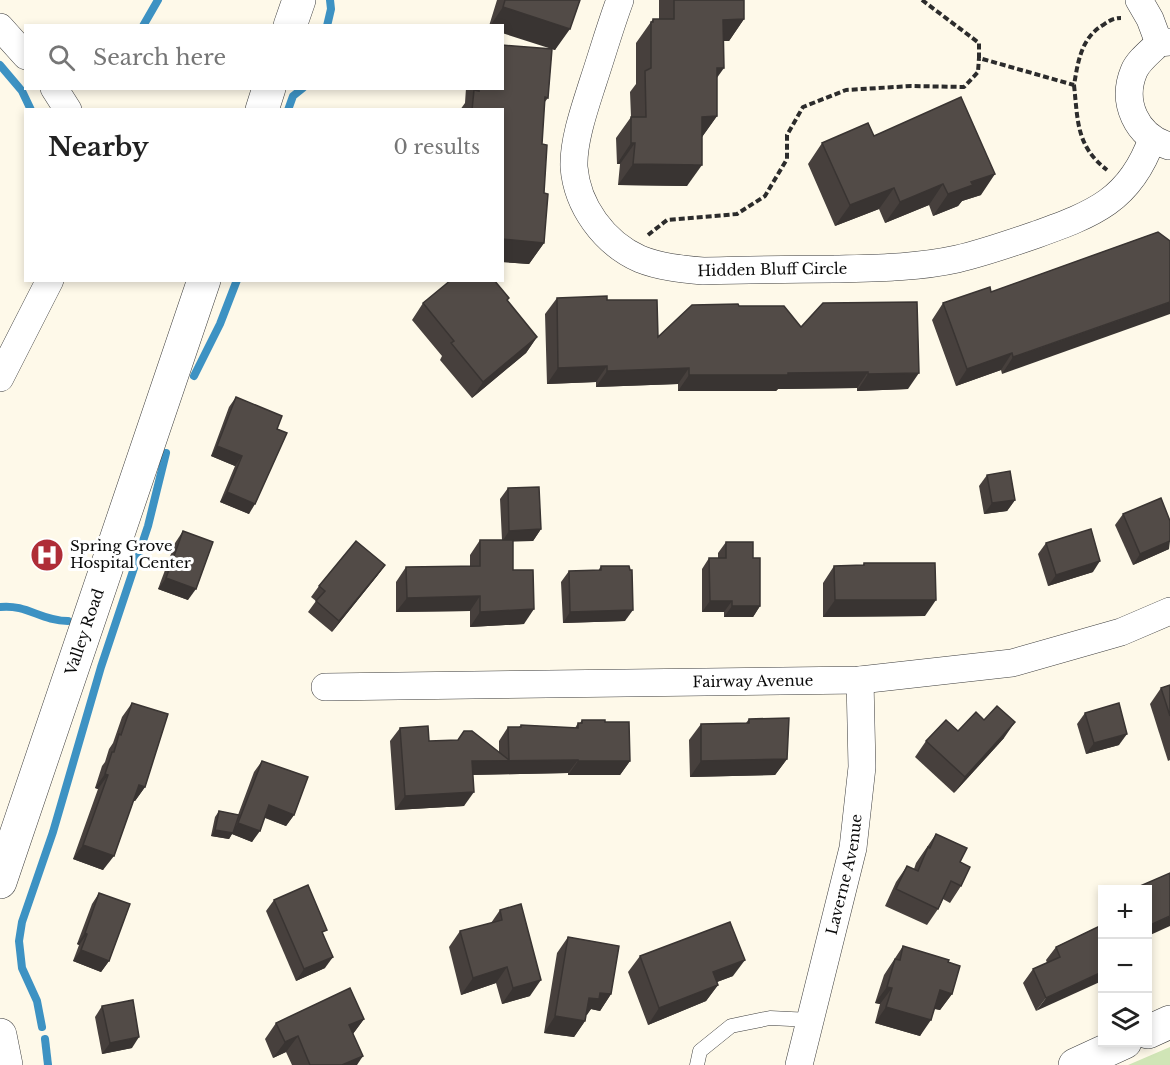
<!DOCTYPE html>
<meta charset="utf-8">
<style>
:root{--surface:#fff;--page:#f2f2f2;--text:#222;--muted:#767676;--line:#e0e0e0}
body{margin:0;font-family:"Libre Baskerville",serif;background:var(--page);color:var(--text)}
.controls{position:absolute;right:18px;bottom:18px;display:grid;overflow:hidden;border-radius:0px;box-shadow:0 3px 9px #0003}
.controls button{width:54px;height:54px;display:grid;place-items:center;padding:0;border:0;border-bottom:2px solid var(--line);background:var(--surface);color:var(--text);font:30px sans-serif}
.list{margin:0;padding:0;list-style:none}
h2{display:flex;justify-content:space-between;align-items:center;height:78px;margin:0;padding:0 24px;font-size:26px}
h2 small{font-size:20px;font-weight:400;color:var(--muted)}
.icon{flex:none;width:33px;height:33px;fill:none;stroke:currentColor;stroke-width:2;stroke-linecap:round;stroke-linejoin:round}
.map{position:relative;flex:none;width:1170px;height:1065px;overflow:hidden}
.search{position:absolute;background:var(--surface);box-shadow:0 3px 9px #0003;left:24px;top:24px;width:480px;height:66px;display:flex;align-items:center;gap:15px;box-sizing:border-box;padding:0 21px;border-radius:0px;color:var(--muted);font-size:22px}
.panel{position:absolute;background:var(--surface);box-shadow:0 3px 9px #0003;left:24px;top:108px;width:480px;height:174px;border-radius:0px}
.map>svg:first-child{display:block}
</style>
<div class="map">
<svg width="1170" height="1065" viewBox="0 0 1170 1065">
<rect width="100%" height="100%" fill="#fef9e9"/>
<!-- green -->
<polygon fill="#d0e5b6" points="1170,1047 1170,1065 1128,1065"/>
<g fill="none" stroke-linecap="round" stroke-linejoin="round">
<!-- stream -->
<g stroke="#3d92c3" stroke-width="8">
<polyline points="143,26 158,0"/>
<polyline points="327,26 331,9 330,0"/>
<polyline points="0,65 22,91 31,110"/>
<polyline points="288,110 293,96 303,88"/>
<polyline points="194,376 220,324 237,280"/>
<path d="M0,607c27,-3 41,14 68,14"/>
<polyline points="42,1027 37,1001 22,968 19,941 22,922 53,832 101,667 148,526 166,453"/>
<polyline points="45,1039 48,1065"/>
</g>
<defs>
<polyline id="service" points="697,1065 700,1051 731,1026 770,1018 811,1020"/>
<g id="minor">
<path id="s1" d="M620,0c-10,27 -18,55 -27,82 -8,25 -20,59 -19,85 3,39 30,76 66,92 20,8 41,10 63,12 44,-1 88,-2 131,-2 41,-1 82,-1 123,-10 26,-6 52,-15 78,-24 58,-21 95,-34 117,-96"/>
<polyline points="1139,0 1150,19 1159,43"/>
<polyline points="0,27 26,56"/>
<polyline points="54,88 68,110"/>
<path d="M1169,146c-33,-10 -48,-44 -35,-75 4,-10 17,-20 25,-28l11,-1"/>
<polyline points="0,378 50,280"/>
<path id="s2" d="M325,687l535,-7 152,-17 109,-31 49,-21"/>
<path id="s3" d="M799,1065l54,-217 9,-81 -2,-87"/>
</g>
<g id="tertiary">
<polyline points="290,26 299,0"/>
<polyline points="262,110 269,88"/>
<path id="s4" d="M0,882l204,-602"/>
<polyline points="1148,1032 1170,1022"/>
<polyline points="0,1035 6,1065"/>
<polyline points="1075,1065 1125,1042"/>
</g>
</defs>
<!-- service casing -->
<use href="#service" stroke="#3d3d3d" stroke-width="15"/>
<!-- minor casing -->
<use href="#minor" stroke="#3d3d3d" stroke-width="28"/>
<!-- tertiary casing -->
<use href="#tertiary" stroke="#3d3d3d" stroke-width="34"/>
<!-- path -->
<g stroke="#2c2c2c" stroke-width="4" stroke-dasharray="6 3" stroke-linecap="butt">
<path d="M922,0l57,43v15l95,27c4,-23 7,-47 29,-60 6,-4 10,-7 18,-7"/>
<path d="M1074,85c4,36 2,61 33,85"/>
<polyline points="648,235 667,220 737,214 765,196 787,159 787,135 803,107 846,90 911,86 964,87 978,72 979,58"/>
</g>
<!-- service -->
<use href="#service" stroke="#fff" stroke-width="14"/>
<!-- minor -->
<use href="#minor" stroke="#fff" stroke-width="27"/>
<!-- tertiary -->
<use href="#tertiary" stroke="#fff" stroke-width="33"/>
</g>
<!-- wall -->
<g fill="#47403d">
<polygon points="497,0 580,0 555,50 552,49 548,98 544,103 542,144 544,193 544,243 529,264 502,262 502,110 460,110 465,103 466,88 502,88 551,48 502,26 489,26"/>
<polygon points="659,0 744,0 744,19 729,41 723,41 717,77 717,116 702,137 687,186 618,185 620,164 617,164 616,138 631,117 630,92 636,84 636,43 653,19 659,19"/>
<polygon points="874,136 981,195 962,201 958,206 933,216 929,205 885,223 879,209 835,226 808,164 822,143"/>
<polygon points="1158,232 1002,374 1001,370 956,386 932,320 943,303 991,292"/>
<polygon points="509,298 507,300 537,337 526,353 472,398 440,360 442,356 412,320 423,303"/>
<polygon points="557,298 607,300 658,337 739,306 801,327 908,389 857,391 857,388 778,389 776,391 678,391 678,384 596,387 596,382 547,384 545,314"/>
<polygon points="236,397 277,429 249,514 220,502 235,466 211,456 229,407"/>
<polygon points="987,475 1015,500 1007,511 984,514 979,486"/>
<polygon points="508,488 541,529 533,541 513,541 513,570 524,624 470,627 470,611 396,612 396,582 406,567 470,566 470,555 480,540 502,540 500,499"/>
<polygon points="1123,514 1169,549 1133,565 1115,525"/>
<polygon points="183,531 188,600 158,589 175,543"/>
<polygon points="726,542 753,558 760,606 753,617 724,617 724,612 702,612 702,569 709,558 718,558 718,553"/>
<polygon points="1046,543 1093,572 1048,586 1038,554"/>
<polygon points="864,563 925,616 823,617 823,583 834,566 863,565"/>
<polygon points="385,565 377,576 332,632 308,612 316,601 311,597 319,586"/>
<polygon points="601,566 630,570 625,621 563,623 561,582 569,571 598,571"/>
<polygon points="1170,685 1170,760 1168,761 1150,704 1161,688"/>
<polygon points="132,703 145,787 135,801 133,801 103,870 73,859 98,789 95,788 102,766 105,762 109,749 113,743 122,717"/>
<polygon points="1085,713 1119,745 1086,754 1077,724"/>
<polygon points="749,719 787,759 775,775 690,777 689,740 701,724 746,723"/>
<polygon points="582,720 605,722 630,761 620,775 568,775 568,773 473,775 464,806 395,810 390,741 400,728 429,741 499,752 499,741 508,727 519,727 521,725 575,728 578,723 580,723"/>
<polygon points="958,731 1004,738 954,793 915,757 926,741"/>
<polygon points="262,761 294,815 286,826 265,818 252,842 232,834 229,839 211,836 215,817 219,811 238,815 254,772"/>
<polygon points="936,834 960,862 961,886 950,903 943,899 938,909 927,925 885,906 896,882 907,866 914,869 916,863"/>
<polygon points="99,893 109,961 101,972 73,961 79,945 77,944 92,904"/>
<polygon points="274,900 324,935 325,968 296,981 266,911"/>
<polygon points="500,910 530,996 502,1004 496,983 461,995 449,947 460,931 491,923"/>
<polygon points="1102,925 1036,1011 1023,983 1033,969 1047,963 1046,960 1056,947"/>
<polygon points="568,937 611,994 600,1011 591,1009 586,1015 585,1021 574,1037 544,1033 557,953"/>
<polygon points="903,946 948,962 952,994 940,1010 934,1009 920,1036 875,1023 880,1004 875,1003 884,975"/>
<polygon points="640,956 733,976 717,982 718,985 706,1001 648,1025 628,972"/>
<polygon points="102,1006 132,1048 102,1054 95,1017"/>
<polygon points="364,1019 353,1034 357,1065 292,1065 286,1052 273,1058 265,1039 276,1023"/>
</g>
<!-- shaded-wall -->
<g fill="#393432">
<polygon points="503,7 570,29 555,50 502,33 502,26 490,26"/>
<polygon points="744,19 729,41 708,41 723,20"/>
<polygon points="717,68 724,68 709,89"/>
<polygon points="717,116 702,137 687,138 702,117"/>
<polygon points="631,143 635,143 620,164 617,164"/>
<polygon points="633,164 702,165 687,186 618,185"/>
<polygon points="995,174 981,195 962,201 958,206 933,216 948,194 971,182"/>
<polygon points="943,184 929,205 885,223 900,202"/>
<polygon points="894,188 879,209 835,226 850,205"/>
<polygon points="502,239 544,243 529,264 502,262"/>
<polygon points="1170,302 1170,314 1002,374 1013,357"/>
<polygon points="537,337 526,353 472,398 483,382"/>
<polygon points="1012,353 1001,370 956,386 967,369"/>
<polygon points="607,366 596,382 547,384 558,368"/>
<polygon points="689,368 678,384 596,387 607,371"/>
<polygon points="868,372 857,388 778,389 776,391 678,391 689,375"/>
<polygon points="919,373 908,389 857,391 868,374"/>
<polygon points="217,446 242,456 235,466 211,456"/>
<polygon points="227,492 255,504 249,514 220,502"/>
<polygon points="1015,500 1007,511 984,514 992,503"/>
<polygon points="541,529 533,541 502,542 509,531"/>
<polygon points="1170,541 1169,549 1133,565 1140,554"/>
<polygon points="1100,561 1093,572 1048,586 1056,575"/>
<polygon points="385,565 377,576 332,632 339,621"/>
<polygon points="166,578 196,589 188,600 158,589"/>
<polygon points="480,596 470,611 396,612 407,598"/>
<polygon points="835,600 936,600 925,616 823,617"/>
<polygon points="710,601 732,601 724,612 702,612"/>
<polygon points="732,606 760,606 753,617 724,617"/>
<polygon points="534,609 524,624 470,627 480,612"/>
<polygon points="633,610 625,621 563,623 570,612"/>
<polygon points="1015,722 1004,738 954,793 965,777"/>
<polygon points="1127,734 1119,745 1086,754 1094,743"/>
<polygon points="787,759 775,775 690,777 701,761"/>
<polygon points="578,760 568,773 463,775 472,761"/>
<polygon points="578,761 630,761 620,775 568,775"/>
<polygon points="105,774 108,775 98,789 95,788"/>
<polygon points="139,785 145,787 135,801 129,799"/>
<polygon points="474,792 464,806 395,810 405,796"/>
<polygon points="269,805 294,815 286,826 261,816"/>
<polygon points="238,823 260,831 252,842 232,834 229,839 211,836 215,830 231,833"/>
<polygon points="83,845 114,856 103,870 73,859"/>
<polygon points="1170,916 1170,926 1148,936 1148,926"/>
<polygon points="85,933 87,934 79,945 77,944"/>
<polygon points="81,950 109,961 101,972 73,961"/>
<polygon points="333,957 325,968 296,981 304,969"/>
<polygon points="745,960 733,976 701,988 713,972"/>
<polygon points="507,967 496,983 461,995 473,978"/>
<polygon points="1102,972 1102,981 1036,1011 1046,998"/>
<polygon points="541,980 530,996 502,1004 513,988"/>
<polygon points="718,985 706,1001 648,1025 659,1008"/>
<polygon points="887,987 892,988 880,1004 875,1003"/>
<polygon points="940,990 952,994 940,1010 928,1007"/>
<polygon points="600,993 611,994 600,1011 591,1009 587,1015 578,1014 589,998"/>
<polygon points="886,1007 931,1020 920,1036 875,1023"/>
<polygon points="555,1016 585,1021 574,1037 544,1033"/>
<polygon points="364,1019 352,1035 349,1025"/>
<polygon points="298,1036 286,1052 273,1058 285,1042"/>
<polygon points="139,1037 132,1048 102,1054 110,1043"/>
<polygon points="363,1056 357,1065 342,1065"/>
</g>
<!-- building -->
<g fill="#524b47" stroke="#393432" stroke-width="1.5">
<polygon points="505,0 580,0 570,29 503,7"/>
<polygon points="674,0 744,0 744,19 723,20 724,68 717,68 717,116 702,117 702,165 633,164 635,143 631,143 631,117 646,117 645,71 651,68 651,22 653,22 653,19 674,19"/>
<polygon points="502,45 552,49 548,98 545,97 542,144 547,145 544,193 548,194 544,243 502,239 502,110 472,110 474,90 479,91 479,88 502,88"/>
<polygon points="961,97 995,174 971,182 973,185 948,194 943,184 900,202 894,188 850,205 822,143 868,123 874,136"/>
<polygon points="1158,232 1170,241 1170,302 1013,357 1012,353 967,369 943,303 990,287 991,292"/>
<polygon points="451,280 494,280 509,298 507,300 537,337 483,382 451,343 454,341 423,303"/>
<polygon points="607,296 607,300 657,300 658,337 692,305 738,304 739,306 784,306 801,327 823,303 917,302 919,373 868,374 868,372 788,373 788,375 689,375 689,368 607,371 607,366 558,368 557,298"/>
<polygon points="236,397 282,416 277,429 287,433 255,504 227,492 242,456 217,446"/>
<polygon points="1010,471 1015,500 992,503 987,475"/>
<polygon points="539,487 541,529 509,531 508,488"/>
<polygon points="1161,498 1170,521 1170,541 1140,554 1123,514"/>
<polygon points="1091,529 1100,561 1056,575 1046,543"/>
<polygon points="183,531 213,542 196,589 166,578"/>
<polygon points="480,540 513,540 513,570 533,570 534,609 480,612 480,596 407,598 406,567 480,566"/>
<polygon points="356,541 385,565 339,621 316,601 325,591 319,586"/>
<polygon points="726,542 753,542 753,558 760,558 760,606 732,606 732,601 710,601 709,558 726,558"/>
<polygon points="864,563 935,563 936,600 835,600 834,566 864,565"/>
<polygon points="601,566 629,566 630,570 632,570 633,610 570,612 569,571 601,570"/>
<polygon points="1170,685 1170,716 1161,688"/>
<polygon points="132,703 168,714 145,787 139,785 114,856 83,845 108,775 105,774 112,752 114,752 119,734 121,735"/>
<polygon points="1119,703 1127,734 1094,743 1085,713"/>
<polygon points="997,706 1015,722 965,777 926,741 946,720 958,731 976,712 984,720"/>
<polygon points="789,718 787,759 701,761 701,724 749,723 749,719"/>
<polygon points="582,720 605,720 605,722 629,722 630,761 578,761 578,760 472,761 474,792 405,796 400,728 428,726 429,741 458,740 464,731 472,731 509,760 508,727 521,727 521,725 578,728 578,723 582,723"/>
<polygon points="262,761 308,777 294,815 269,805 260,831 238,823"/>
<polygon points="219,811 239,815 233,833 215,830"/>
<polygon points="936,834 967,848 960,862 970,867 961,886 951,881 938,909 896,889 907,866 918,871 928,847 930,848"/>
<polygon points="1170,873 1170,916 1148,926 1148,890 1131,890"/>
<polygon points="308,885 327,930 322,932 333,957 304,969 274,900"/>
<polygon points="99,893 130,904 109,961 81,950 87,934 85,933"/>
<polygon points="521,904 541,980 513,988 507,967 473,978 460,931 502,920 500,910"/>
<polygon points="730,922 745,960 713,972 718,985 659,1008 640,956"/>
<polygon points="1102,925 1102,972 1046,998 1033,969 1060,957 1056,947"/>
<polygon points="568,937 619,946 611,994 600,993 599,999 589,998 585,1021 555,1016"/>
<polygon points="903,946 949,960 948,962 960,966 952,994 940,990 931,1020 886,1007 892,988 887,987 895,959 900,960"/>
<polygon points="350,988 364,1019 349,1025 363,1056 342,1065 310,1065 298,1036 285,1042 276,1023"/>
<polygon points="133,1000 139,1037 110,1043 102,1006"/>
</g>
<!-- icons -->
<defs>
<symbol id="hospital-disc" viewBox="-11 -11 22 22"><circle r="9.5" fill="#af2d38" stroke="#fff"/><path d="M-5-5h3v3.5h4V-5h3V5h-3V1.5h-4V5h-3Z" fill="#fff"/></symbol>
</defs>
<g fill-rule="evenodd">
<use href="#hospital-disc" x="28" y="536" width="38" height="38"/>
</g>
<g text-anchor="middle" stroke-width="6" stroke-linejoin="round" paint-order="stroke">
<!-- street labels -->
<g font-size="15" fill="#0a0a0a" stroke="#fff">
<text dy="5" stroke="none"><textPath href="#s1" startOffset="426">Hidden Bluff Circle</textPath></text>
<text dy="5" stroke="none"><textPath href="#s4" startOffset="264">Valley Road</textPath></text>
<text dy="5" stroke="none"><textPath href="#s2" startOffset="428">Fairway Avenue</textPath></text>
<text dy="5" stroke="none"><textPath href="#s3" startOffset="196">Laverne Avenue</textPath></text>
</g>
<!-- poi labels -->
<g font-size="15" fill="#0a0a0a" stroke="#fff" text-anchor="start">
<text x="70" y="551">Spring Grove<tspan x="70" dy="17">Hospital Center</tspan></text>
</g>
</g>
</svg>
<div class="controls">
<button>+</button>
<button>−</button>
<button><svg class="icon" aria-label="layers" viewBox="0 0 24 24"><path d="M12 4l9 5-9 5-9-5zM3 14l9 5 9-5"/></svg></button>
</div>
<div class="search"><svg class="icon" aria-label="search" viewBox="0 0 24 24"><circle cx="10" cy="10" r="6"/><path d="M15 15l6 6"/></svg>Search here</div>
<section class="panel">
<h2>Nearby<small>0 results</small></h2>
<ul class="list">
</ul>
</section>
</div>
